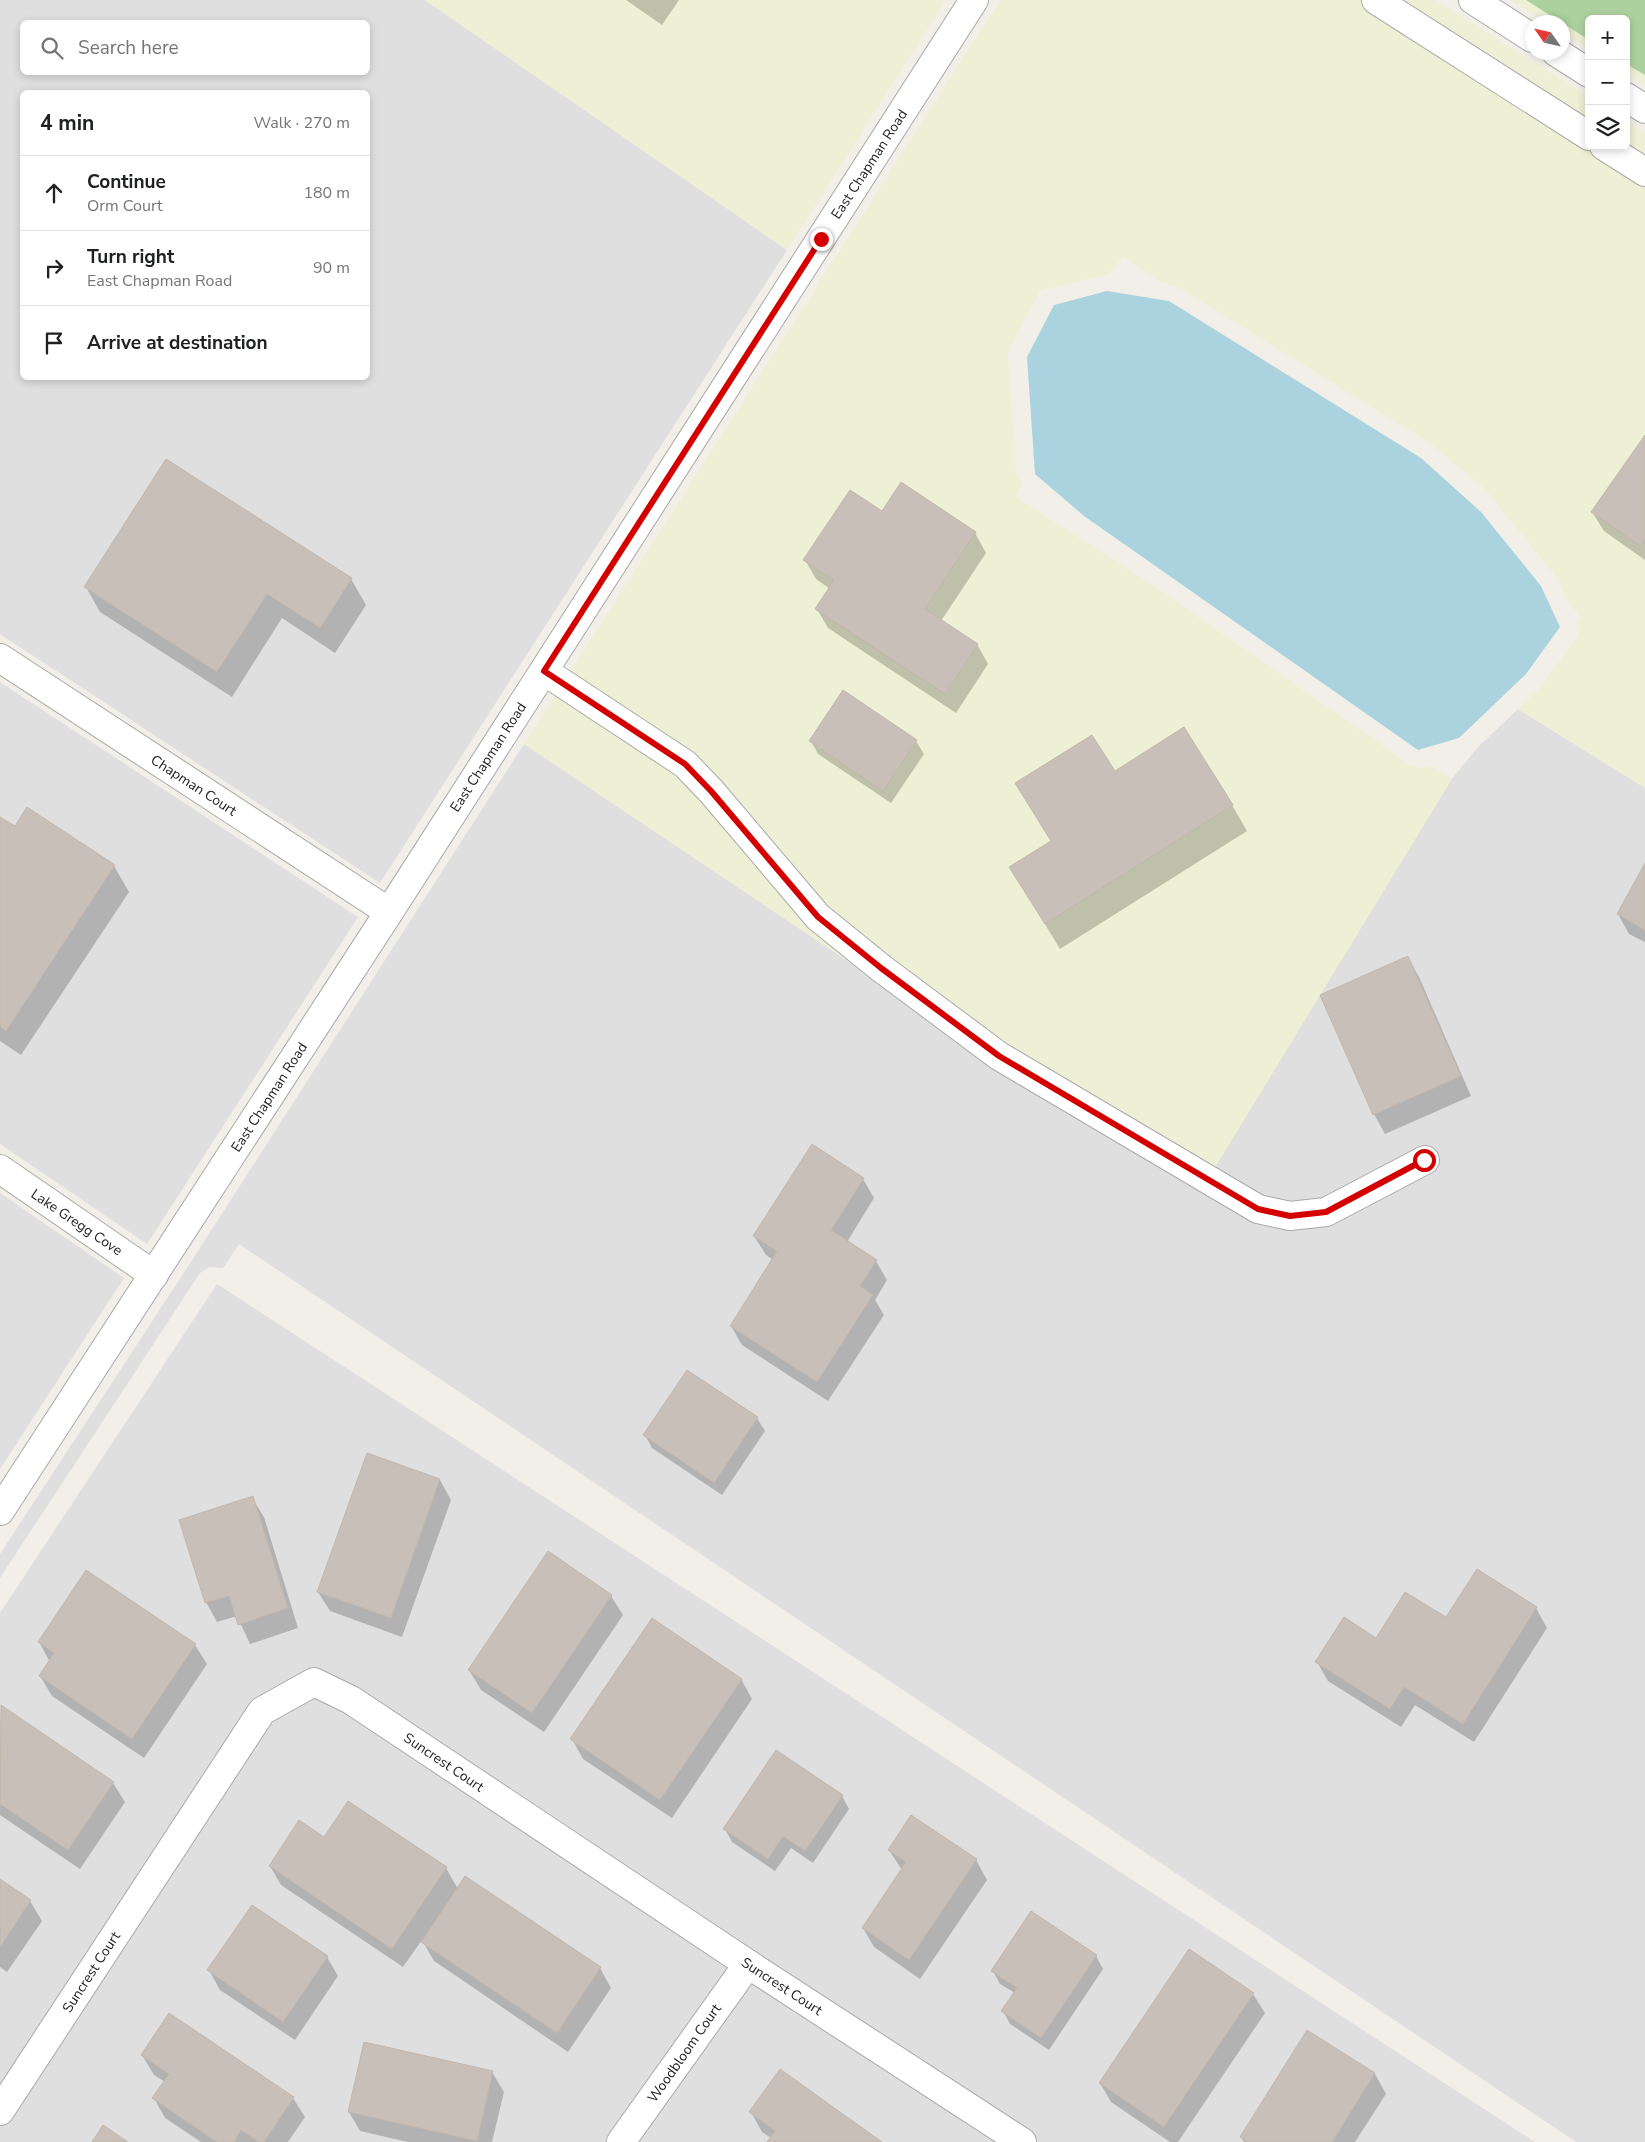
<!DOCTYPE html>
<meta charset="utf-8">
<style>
:root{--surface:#fff;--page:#f2f2f2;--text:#202124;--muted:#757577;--line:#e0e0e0}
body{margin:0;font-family:"Nunito Sans",sans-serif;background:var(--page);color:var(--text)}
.controls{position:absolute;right:15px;top:15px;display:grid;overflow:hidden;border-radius:8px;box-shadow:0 2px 8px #0003}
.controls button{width:45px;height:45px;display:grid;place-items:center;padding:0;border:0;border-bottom:1px solid var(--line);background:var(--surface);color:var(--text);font:25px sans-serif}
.compass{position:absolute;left:1525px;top:15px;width:45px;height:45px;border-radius:50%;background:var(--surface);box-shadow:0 2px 8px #0003;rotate:304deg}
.stop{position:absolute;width:15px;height:15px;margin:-11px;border:4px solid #d40000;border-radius:50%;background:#fff}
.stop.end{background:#d40000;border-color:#fff;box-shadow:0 1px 5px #0008}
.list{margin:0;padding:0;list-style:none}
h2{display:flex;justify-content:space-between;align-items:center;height:65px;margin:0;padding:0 20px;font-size:21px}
h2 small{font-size:16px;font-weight:400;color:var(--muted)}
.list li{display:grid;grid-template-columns:32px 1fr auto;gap:15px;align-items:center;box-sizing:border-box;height:75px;padding:0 20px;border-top:1px solid var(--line)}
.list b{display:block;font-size:19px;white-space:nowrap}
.list p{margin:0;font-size:16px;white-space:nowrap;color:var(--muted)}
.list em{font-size:16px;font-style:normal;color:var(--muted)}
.icon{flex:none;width:28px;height:28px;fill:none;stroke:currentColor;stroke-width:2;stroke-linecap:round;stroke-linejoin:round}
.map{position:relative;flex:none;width:1645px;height:2142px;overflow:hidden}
.search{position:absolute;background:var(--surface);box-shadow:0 2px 8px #0003;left:20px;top:20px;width:350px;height:55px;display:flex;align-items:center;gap:12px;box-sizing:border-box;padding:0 18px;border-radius:8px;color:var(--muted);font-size:19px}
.panel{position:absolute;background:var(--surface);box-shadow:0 2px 8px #0003;left:20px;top:90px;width:350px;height:290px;border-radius:8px}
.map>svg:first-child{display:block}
</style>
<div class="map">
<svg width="1645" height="2142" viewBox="0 0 1645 2142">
<rect width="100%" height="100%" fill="#f2efe9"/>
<!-- residential -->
<g fill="#e0dfdf" fill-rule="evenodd">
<path d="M0,0h425l362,250 -407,633 -380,-249zM22,22h346v50h-346zM22,92h346v286h-346z"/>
<polygon points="0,682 358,917 147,1244 0,1144"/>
<polygon points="1518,709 1645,788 1645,2142 1576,2142 239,1244 223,1268 209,1267 200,1273 0,1578 0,1554 185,1271 524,744 1012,1071 1452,779 1477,748"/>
<polygon points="0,1193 124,1278 0,1469"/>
<polygon points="217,1284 1535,2142 0,2142 0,1613"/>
</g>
<!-- farmland -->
<g fill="#eef0d5">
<polygon points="425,0 946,0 787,250"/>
<polygon points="1000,0 1435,0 1589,97 1589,146 1626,146 1626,121 1645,133 1645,788 1518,709 1540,688 1576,638 1578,632 1578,623 1581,618 1567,600 1556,577 1485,489 1430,443 1178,287 1162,282 1123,257 1108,274 1041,290 1010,347 1008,356 1016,472 1022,485 1016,497 1155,587 1409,764 1420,768 1431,766 1452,779 1203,1187 1012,1071 524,744"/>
<polygon points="1511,0 1526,0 1561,22 1546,22"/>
<polygon points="1562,23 1589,40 1589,49 1563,33"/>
<polygon points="1626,64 1645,75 1645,85 1626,73"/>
</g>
<!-- forest -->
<polygon fill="#add19e" points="1526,0 1645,0 1645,75 1626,64 1626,19 1589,19 1589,40"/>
<!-- water -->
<polygon fill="#aad3df" points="1107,291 1169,301 1421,458 1481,512 1541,586 1560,627 1526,674 1459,738 1418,750 1084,516 1035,474 1027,357 1054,305"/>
<!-- shadow -->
<g fill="#0003">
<polygon points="626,0 679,0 662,25"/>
<polygon points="1645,437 1645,560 1604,531 1592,512"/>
<polygon points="167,461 351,579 366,605 335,653 282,618 232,697 100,612 86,587"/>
<polygon points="901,484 975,533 986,553 941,621 977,644 988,664 956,713 828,628 817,609 830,589 816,579 805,560 882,513"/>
<polygon points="844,692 916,741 924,754 891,803 818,754 811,741"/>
<polygon points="1114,773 1232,805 1247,831 1060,949 1026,893 1052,842"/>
<polygon points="0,818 15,828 114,866 129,892 21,1055 0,1041"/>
<polygon points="1645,865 1645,942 1629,934 1618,914"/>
<polygon points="1408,958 1419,977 1471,1096 1385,1134 1374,1114"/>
<polygon points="863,1179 874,1198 847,1242 876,1261 887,1280 875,1300 884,1315 828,1401 742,1345 731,1326 773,1260 766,1255 754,1236"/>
<polygon points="757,1418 765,1431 722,1495 652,1448 645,1435"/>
<polygon points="367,1455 440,1480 451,1500 402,1637 330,1611 318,1592"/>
<polygon points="252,1498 264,1517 298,1628 250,1644 237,1616 217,1622 206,1602"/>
<polygon points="611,1596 623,1615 544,1732 481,1690 469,1670"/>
<polygon points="1536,1608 1547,1628 1474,1742 1415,1705 1401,1727 1328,1681 1317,1662 1377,1640 1446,1619"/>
<polygon points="39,1642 195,1645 207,1664 144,1758 52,1696 40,1676 50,1662"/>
<polygon points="741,1679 752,1699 672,1818 583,1759 572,1739"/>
<polygon points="1,1707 113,1783 125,1802 80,1869 0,1815"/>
<polygon points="842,1796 849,1809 813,1863 791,1848 775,1871 732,1842 725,1829"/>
<polygon points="324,1839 446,1868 458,1889 600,1968 611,1988 568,2052 434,1961 422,1940 403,1967 281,1885 270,1866"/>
<polygon points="889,1850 976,1860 987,1880 920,1979 874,1947 863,1928 902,1870"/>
<polygon points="0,1881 30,1901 42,1921 7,1972 0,1967"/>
<polygon points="1096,1956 1103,1969 1049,2050 1010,2024 1003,2011 1015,1993 1000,1984 993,1971"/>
<polygon points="327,1957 338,1976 295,2040 220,1990 209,1970"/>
<polygon points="1253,1994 1265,2013 1178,2142 1170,2142 1111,2102 1100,2083"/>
<polygon points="1308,2032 1375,2074 1386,2094 1355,2142 1244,2142 1241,2137"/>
<polygon points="142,2055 293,2098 305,2117 288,2142 201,2142 165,2118 154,2098 165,2082 154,2075"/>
<polygon points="492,2072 504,2092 492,2142 408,2142 360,2131 349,2112"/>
<polygon points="751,2112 880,2142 768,2142 771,2138 762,2132"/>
</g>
<!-- building -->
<g fill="#c7bfb8" stroke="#c4b6ab">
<polygon points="1645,435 1645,540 1640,546 1591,512"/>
<polygon points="166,459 352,578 320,628 267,594 217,672 84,587"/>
<polygon points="901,482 976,532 925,609 978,644 945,694 815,609 834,580 803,560 850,490 882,511"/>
<polygon points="843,690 917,740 883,791 809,741"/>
<polygon points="1184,727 1233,805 1045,924 1009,867 1051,841 1015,783 1092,735 1115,771"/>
<polygon points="27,807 115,865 6,1031 0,1026 0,817 15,826"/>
<polygon points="1645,863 1645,930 1617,914"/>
<polygon points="1408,956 1461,1076 1373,1115 1320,995"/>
<polygon points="812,1144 864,1178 831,1230 877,1260 860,1286 873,1295 817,1382 730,1326 777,1251 753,1236"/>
<polygon points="687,1370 758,1417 714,1483 643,1435"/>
<polygon points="367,1453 440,1479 391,1618 317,1592"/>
<polygon points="253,1496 288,1608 238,1625 229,1596 205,1603 179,1520"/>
<polygon points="548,1551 612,1595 532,1713 468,1670"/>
<polygon points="1477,1569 1537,1607 1463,1724 1404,1687 1390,1709 1315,1662 1344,1617 1376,1638 1405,1592 1446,1617"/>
<polygon points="86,1570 196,1644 132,1739 39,1676 54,1653 38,1642"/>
<polygon points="652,1618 742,1679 660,1800 570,1739"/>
<polygon points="1,1705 114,1782 68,1850 0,1804"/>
<polygon points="776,1750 843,1795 805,1851 783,1836 768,1859 723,1829"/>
<polygon points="348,1801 447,1867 392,1949 269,1866 299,1820 324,1837"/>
<polygon points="911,1815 977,1859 909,1960 862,1928 906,1862 888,1850"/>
<polygon points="465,1876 601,1967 557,2033 421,1942"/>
<polygon points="0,1879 31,1900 0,1947"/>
<polygon points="252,1905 328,1956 283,2022 207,1970"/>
<polygon points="1031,1911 1097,1955 1041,2038 1001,2011 1017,1988 991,1971"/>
<polygon points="1189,1949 1254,1993 1164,2127 1099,2083"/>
<polygon points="169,2013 294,2097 264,2142 259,2142 241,2130 234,2142 217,2142 152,2098 169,2074 141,2055"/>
<polygon points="1307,2030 1375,2073 1332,2142 1248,2142 1240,2137"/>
<polygon points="364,2042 493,2071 477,2141 348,2112"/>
<polygon points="780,2069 882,2142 767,2142 775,2131 749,2112"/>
<polygon points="103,2125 128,2142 92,2142"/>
</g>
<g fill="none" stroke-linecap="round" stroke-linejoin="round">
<defs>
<g id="minor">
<polyline points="1376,0 1589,136"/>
<polyline points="1473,0 1532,38"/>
<polyline points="1556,52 1589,73"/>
<polyline points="1626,97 1645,109"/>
<polyline points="1604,146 1645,172"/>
<polyline points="0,658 389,912"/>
<polyline points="544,671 685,764 711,791 818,917 881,968 999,1056 1258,1209 1290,1216 1326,1212 1425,1160"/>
<polyline points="0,1169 154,1275"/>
<polyline points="0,1511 389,912 974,0"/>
<polyline points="0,2111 262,1711 314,1682 351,1700 748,1964 1022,2142"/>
<polyline points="621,2142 748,1964"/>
</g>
</defs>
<!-- minor casing -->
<use href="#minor" stroke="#a9a9a9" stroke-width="30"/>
<!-- minor -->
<use href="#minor" stroke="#fff" stroke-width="28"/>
</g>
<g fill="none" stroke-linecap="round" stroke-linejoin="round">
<!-- route -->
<polyline stroke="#d40000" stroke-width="6" points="821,239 544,671 685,764 711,791 818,917 881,968 999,1056 1258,1209 1290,1216 1326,1212 1424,1160"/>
</g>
<g text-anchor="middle" stroke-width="4" stroke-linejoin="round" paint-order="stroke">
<!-- street labels -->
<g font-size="14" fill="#222" stroke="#fff">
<text transform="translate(869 164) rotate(-57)" y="5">East Chapman Road</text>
<text transform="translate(488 757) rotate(-57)" y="5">East Chapman Road</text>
<text transform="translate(194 785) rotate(33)" y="5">Chapman Court</text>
<text transform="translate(269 1097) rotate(-57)" y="5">East Chapman Road</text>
<text transform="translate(77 1222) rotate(34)" y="5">Lake Gregg Cove</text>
<text transform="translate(444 1762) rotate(34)" y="5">Suncrest Court</text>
<text transform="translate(91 1972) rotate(-57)" y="5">Suncrest Court</text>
<text transform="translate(782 1986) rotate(33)" y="5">Suncrest Court</text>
<text transform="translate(684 2053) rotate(-55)" y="5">Woodbloom Court</text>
</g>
</g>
</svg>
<div class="controls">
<button>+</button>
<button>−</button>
<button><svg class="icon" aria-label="layers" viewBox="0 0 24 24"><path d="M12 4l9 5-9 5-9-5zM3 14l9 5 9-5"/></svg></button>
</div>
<svg class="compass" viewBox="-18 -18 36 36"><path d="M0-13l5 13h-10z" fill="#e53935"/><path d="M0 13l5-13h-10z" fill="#757577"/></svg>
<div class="stop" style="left:1424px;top:1160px"></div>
<div class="stop end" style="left:821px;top:239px"></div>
<div class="search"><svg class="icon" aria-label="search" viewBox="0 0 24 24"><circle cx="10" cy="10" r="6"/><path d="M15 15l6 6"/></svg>Search here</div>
<section class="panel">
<h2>4 min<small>Walk · 270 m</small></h2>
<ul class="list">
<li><svg class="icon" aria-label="ahead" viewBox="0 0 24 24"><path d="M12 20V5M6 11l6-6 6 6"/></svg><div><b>Continue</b><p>Orm Court</p></div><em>180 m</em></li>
<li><svg class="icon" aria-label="right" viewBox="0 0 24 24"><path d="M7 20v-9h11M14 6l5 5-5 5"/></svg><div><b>Turn right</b><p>East Chapman Road</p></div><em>90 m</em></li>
<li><svg class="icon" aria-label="arrive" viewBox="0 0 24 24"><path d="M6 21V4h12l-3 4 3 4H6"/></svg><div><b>Arrive at destination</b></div></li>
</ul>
</section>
</div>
